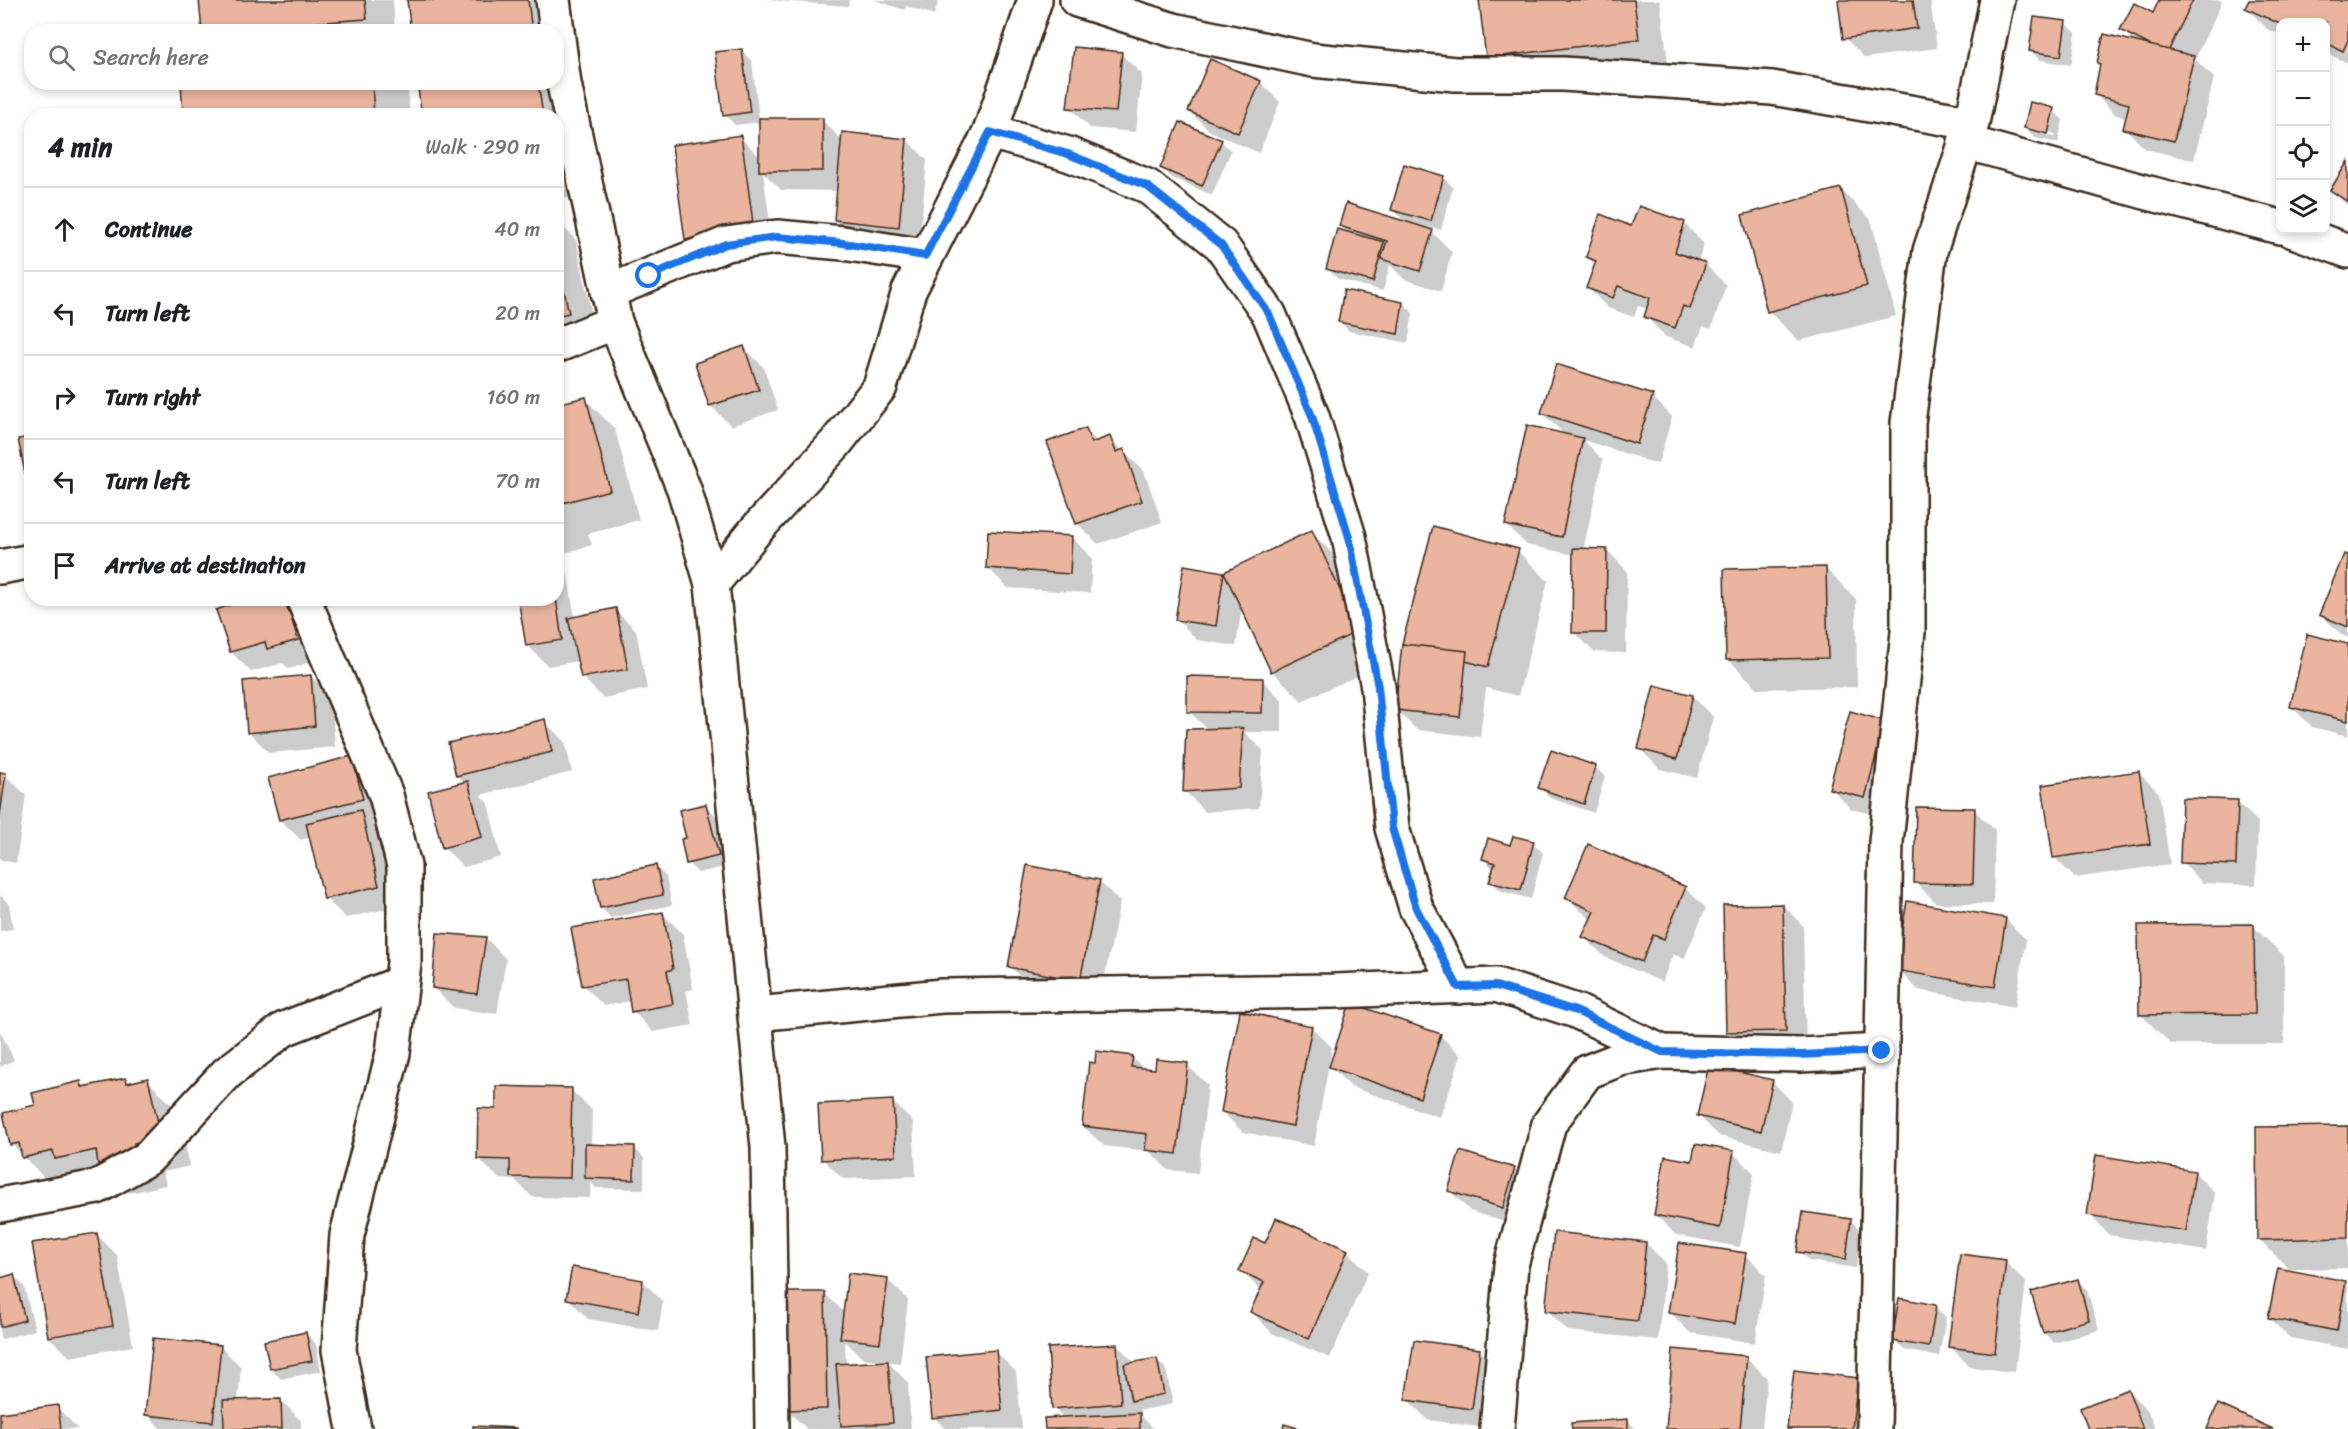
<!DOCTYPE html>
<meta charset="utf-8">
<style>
:root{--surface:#fff;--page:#f6f6f6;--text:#202124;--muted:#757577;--line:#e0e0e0}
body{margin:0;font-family:Sriracha,sans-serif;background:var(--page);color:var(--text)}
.controls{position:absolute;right:18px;top:18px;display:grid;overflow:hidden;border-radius:12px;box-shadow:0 3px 9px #0003}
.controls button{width:54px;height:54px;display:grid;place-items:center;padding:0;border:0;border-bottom:2px solid var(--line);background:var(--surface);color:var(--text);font:30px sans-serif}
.stop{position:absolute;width:18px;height:18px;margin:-14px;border:4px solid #1a73e8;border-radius:50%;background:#fff}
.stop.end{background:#1a73e8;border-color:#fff;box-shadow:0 2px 6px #0008}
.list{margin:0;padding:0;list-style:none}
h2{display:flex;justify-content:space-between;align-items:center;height:78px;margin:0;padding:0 24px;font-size:26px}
h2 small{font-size:20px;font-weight:400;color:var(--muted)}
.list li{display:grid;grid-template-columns:39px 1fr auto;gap:18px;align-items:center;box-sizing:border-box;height:84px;padding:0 24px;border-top:2px solid var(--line)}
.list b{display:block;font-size:22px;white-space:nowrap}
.list em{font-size:20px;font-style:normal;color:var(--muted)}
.icon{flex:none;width:33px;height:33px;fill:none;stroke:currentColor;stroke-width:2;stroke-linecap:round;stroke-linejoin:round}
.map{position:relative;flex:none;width:2348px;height:1429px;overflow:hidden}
.search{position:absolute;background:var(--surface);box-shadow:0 3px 9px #0003;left:24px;top:24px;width:540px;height:66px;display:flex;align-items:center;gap:15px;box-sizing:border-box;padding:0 21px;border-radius:24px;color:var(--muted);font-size:22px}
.panel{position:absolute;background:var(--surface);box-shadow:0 3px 9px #0003;left:24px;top:108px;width:540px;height:498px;border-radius:24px}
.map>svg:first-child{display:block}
</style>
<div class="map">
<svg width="2348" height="1429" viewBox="0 0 2348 1429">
<rect width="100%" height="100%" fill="#fff"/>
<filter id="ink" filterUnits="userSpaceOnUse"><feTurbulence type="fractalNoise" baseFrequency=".0167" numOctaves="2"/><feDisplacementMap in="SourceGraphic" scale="12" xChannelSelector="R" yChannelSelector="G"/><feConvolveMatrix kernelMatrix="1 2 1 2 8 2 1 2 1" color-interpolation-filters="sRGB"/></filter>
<g filter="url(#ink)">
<!-- shadow -->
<g fill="#0003" fill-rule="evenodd">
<polygon points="201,0 393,0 395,32 204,32"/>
<polygon points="408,0 561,0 586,196 556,199 556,116 423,116 419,82 556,82 556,32 412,32"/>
<polygon points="765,0 849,0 848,6"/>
<polygon points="874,0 873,0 939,0 934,15 906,6 905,10"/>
<polygon points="1480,0 1660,0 1669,69 1488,58"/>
<polygon points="1839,0 1930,0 1937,48 1865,58 1845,38"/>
<polygon points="2161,0 2220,0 2222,2 2195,59 2214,78 2194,160 2145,149 2125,128 2127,118 2116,115 2096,95 2102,66 2098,63 2135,43 2122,30 2154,15"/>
<polygon points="2250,0 2348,0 2348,63 2326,53 2326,22 2280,22 2280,34 2267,29 2247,8"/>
<polygon points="2066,23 2076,33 2071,65 2040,60 2030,50"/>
<polygon points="742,51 752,61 759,119 822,120 842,140 907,140 927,160 919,247 856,240 835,220 838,191 781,190 763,172 774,251 707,260 687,239 740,137 760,157 760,122 735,125 725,115"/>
<polygon points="1121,54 1142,74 1136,132 1090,128 1069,107"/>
<polygon points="183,82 407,82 410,116 185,116"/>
<polygon points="1260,82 1280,102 1259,153 1210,131 1189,111"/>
<path d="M2053,110l10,10 -5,23 -23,-5 -10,-10zM2035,129l21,5 -1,3 -20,-5z"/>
<polygon points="1221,141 1231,151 1212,195 1172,178 1162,168"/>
<polygon points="2348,164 2348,206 2332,190"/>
<polygon points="1443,177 1453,187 1441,230 1405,222 1393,210"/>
<polygon points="1841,190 1871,220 1896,316 1799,341 1769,311"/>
<polygon points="556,220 576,240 598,343 556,352"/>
<polygon points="1684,223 1704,244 1698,262 1706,265 1726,285 1711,329 1703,326 1695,347 1666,337 1645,316 1648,309 1638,306 1634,317 1608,308 1588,288 1596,265 1587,256 1632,228"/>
<polygon points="1341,225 1432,232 1452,252 1441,291 1404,279 1390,265 1383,291 1338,279 1328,269 1350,235"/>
<polygon points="1403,303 1413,313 1408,343 1349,331 1339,321"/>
<polygon points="744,347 764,368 778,410 731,426 711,406 697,364"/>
<polygon points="1652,396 1672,417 1658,464 1583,440 1603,460 1583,550 1607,550 1627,571 1626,653 1594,652 1574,632 1575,555 1527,545 1506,525 1565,435 1542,413"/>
<polygon points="585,399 615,429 639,520 588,534 592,545 561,554 556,549 556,406"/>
<polygon points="1085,430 1098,442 1109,438 1144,471 1162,522 1098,544 1077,523"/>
<polygon points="1311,532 1341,562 1388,662 1302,701 1272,671 1242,606 1236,646 1197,640 1177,619 1185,567 1224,573"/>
<polygon points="1072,538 1092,558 1090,593 1008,588 987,567"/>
<polygon points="1518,551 1548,581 1518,696 1486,688 1480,737 1417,730 1396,710"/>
<polygon points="2348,557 2348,638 2342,635 2321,615"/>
<polygon points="556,564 568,576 575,618 615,610 636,630 647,689 603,698 582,677 579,661 548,666 527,645 520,598 556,598"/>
<polygon points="1826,569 1856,599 1857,687 1758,689 1728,659"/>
<polygon points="251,598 298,598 317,660 289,669 283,663 251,672 231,652"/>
<polygon points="2348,645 2348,736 2312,727 2292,707"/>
<polygon points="311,676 331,697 335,747 269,753 249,732"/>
<polygon points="1262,680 1282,700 1282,732 1244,732 1263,750 1259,808 1205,812 1185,791 1208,730 1189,711"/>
<polygon points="1692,696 1713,717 1697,778 1660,769 1640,749"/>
<polygon points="544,721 565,742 572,772 480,795 488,803 501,857 464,867 443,847 465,783 457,775"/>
<polygon points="1884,722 1885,817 1851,809 1831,788"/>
<polygon points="352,758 372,778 382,819 371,822 381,832 399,906 346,918 325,898 311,837 301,840 280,820"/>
<polygon points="1595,767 1605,777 1594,813 1550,798 1540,788"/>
<polygon points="0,770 26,795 16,863 0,860"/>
<polygon points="2139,773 2159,793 2170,864 2075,878 2055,858"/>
<polygon points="2237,802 2258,822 2256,885 2202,883 2182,862"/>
<polygon points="706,806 716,816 728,866 698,873 688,863 688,839"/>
<polygon points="1974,810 1995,830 1993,904 1936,903 1915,882"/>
<polygon points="1533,843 1543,853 1531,899 1501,891 1491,881 1493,869 1483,858 1511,846"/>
<polygon points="656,867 666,877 672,905 611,918 601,908"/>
<polygon points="1099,881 1120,902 1100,1000 1030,987 1010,966"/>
<polygon points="1685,888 1706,908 1684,959 1673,954 1662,982 1605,957 1584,937 1591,920 1567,898"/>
<polygon points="0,895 9,904 13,929 0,931"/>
<polygon points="1783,905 1803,926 1806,1051 1748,1052 1727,1031"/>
<polygon points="663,914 683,934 693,989 686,991 693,1025 653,1032 633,1011 631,1001 604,1006 583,985"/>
<polygon points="2006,919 2026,940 2015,1007 1918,990 1897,969"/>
<polygon points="2253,926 2284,956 2284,1044 2171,1044 2140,1014"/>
<polygon points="486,938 506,959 497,1014 454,1008 433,988"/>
<polygon points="1311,1027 1332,1047 1314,1146 1243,1132 1222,1112"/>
<polygon points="0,1031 14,1060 0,1067"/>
<polygon points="1440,1035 1461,1056 1440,1117 1351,1087 1329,1065"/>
<polygon points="1132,1057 1145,1070 1156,1071 1187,1065 1208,1085 1198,1173 1168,1170 1149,1151 1104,1146 1083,1126 1097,1064"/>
<polygon points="126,1080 130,1084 147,1080 177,1110 190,1166 163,1172 166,1185 130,1193 118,1181 54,1188 12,1144 37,1106 81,1083 86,1088"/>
<polygon points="1772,1081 1792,1102 1781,1151 1719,1136 1699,1116"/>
<polygon points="571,1090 592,1110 591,1146 634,1148 644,1158 644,1189 596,1188 591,1182 590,1198 532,1197 515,1180 499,1179 479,1159 498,1110"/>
<polygon points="893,1102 913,1122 916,1176 843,1179 823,1159"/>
<polygon points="2348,1127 2348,1268 2289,1269 2259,1239"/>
<polygon points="1733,1153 1754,1173 1740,1247 1676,1235 1656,1215 1693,1163"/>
<polygon points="1514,1169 1535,1190 1523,1228 1470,1211 1450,1191"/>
<polygon points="2194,1172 2215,1193 2206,1251 2109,1235 2089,1214"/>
<polygon points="1851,1221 1861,1231 1856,1268 1809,1261 1799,1251"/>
<polygon points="96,1234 117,1255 133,1346 70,1357 49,1337"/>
<polygon points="1646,1243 1666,1264 1658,1340 1568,1331 1547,1310"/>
<polygon points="1266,1245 1347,1251 1368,1272 1330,1358 1272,1333 1252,1312 1261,1291 1241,1270"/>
<polygon points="1745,1254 1766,1275 1755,1343 1690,1333 1670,1312"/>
<polygon points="2005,1262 2026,1282 2015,1372 1970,1367 1950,1346"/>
<polygon points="13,1276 24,1286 35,1330 2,1339 0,1337 0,1279"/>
<polygon points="888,1280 908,1300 900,1363 862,1358 845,1341 846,1365 888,1362 908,1383 911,1429 807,1429 787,1410 824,1293 845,1313"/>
<polygon points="2077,1280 2087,1290 2099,1330 2054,1343 2044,1333"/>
<polygon points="643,1281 663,1302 658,1331 588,1319 568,1298"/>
<polygon points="2345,1282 2348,1286 2348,1349 2290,1338 2269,1318"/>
<polygon points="1935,1307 1946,1317 1939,1357 1904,1350 1894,1340"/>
<polygon points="306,1334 316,1344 321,1371 281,1379 271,1369"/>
<polygon points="1117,1345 1135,1363 1156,1359 1166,1369 1173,1404 1143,1410 1140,1408 1141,1416 1154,1429 1047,1429 1064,1418 1054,1408"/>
<polygon points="221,1347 241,1367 238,1401 281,1400 301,1421 301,1429 161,1429 147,1414"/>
<polygon points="1479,1350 1500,1371 1492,1429 1428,1420 1407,1399"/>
<polygon points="995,1351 1016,1372 1022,1429 945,1429 934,1417"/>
<polygon points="1746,1357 1767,1378 1762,1429 1667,1429"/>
<polygon points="1858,1380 1878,1400 1875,1429 1789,1429"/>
<polygon points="2128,1391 2148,1411 2155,1429 2145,1429 2139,1414 2136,1414 2141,1429 2089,1429"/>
<polygon points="57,1407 78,1429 0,1429 0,1415"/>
<polygon points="1627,1420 1636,1429 1573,1429"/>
</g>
<!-- building -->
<g fill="#eab49e" stroke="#3b2a1e" stroke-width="1.5">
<polygon points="199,0 365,0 367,19 202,31"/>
<polygon points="407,0 528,0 532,32 411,32"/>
<polygon points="1479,0 1634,0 1639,39 1486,58"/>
<polygon points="1838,0 1913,0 1917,28 1843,39"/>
<polygon points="2159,0 2193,0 2167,54 2120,30 2134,3 2153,13"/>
<polygon points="2249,0 2348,0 2348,40 2343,51 2326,43 2326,22 2280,24 2245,8"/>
<polygon points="2034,17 2066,21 2061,56 2029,51"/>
<polygon points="2104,34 2194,56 2174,141 2123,129 2129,104 2094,95 2100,64 2097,63"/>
<polygon points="1074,47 1122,52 1116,112 1067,108"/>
<polygon points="742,49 750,112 723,116 715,52"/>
<polygon points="1210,59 1261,81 1238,133 1188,111"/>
<polygon points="181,82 372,82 374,116 183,116"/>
<polygon points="417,82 538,82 543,116 422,116"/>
<polygon points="2030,102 2054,108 2048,134 2024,128"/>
<rect x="759" y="118" width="64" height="53"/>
<polygon points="1180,122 1222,140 1202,186 1160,168"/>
<polygon points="842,132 907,139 899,227 834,220"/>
<polygon points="741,135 754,230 685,240 672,145"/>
<polygon points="2348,161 2348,202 2330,190"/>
<polygon points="1404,164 1444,176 1431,221 1391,210"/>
<polygon points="1841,188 1867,286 1767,312 1742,215"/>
<polygon points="1346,203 1433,230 1420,271 1381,259 1387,241 1339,226"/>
<polygon points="1639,206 1685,222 1675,252 1706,263 1690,309 1683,306 1675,328 1644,317 1650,298 1618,286 1613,298 1586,288 1596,261 1586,257 1600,214 1631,226"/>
<polygon points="1337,229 1384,242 1373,282 1326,269"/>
<polygon points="556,254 569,313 556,316"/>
<polygon points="1344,290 1403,302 1398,334 1338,322"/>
<polygon points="744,346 759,390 709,406 695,363"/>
<polygon points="1556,364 1653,395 1637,444 1541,413"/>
<polygon points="586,397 610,490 559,504 562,515 556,517 556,404"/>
<polygon points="32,416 32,477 26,478 18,439 30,437 26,417"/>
<polygon points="1527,425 1583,438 1562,537 1505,525"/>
<polygon points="1086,428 1091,443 1110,436 1116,452 1124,449 1142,501 1076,524 1047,442"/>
<polygon points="1433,526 1519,549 1488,667 1402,644"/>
<polygon points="1312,530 1359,631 1271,672 1224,572"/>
<polygon points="988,531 1072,536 1070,574 986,568"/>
<polygon points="1573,548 1607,549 1606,633 1572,633"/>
<polygon points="2344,554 2348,555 2348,627 2319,615"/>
<polygon points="1184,565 1224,572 1216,626 1175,620"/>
<polygon points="1826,567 1828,658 1726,660 1724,569"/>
<polygon points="249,598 285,598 298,640 267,649 265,642 230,652 216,610"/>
<polygon points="518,598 556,598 562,640 526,646"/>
<polygon points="616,608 628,669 581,678 568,618"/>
<polygon points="2307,634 2348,644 2348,721 2290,707"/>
<polygon points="1402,644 1467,651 1460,717 1395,710"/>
<polygon points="311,675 315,726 247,733 243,681"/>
<polygon points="1187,676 1263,678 1262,713 1187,712"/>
<polygon points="1654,685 1693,695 1677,759 1638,749"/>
<polygon points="1850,711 1885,721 1865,798 1829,789"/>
<polygon points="545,719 552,752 456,776 448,743"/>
<polygon points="1243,728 1239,788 1183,792 1186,729"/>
<polygon points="1551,750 1596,766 1584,804 1538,788"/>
<polygon points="352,756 363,799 279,820 268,778"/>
<polygon points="2139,771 2150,844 2053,858 2042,785"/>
<polygon points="0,772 6,773 0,815"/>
<polygon points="468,781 482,837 442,848 428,791"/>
<polygon points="2182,798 2238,800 2236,865 2180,863"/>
<polygon points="706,804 719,856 686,864 681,839 686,838 679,810"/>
<polygon points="1916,807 1975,808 1973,884 1914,883"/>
<polygon points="361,810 379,886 324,899 306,823"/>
<polygon points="1513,836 1534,841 1521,890 1489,882 1495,863 1482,859 1488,838 1510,845"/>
<polygon points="1588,844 1686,887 1664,939 1653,935 1642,962 1582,937 1594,911 1565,898"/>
<polygon points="656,865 663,895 600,908 594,878"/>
<polygon points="1027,865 1100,880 1080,981 1008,967"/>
<polygon points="1907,901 2006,918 1995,987 1895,970"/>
<polygon points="1783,904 1786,1031 1726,1032 1723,905"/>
<polygon points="663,912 673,969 667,971 673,1004 631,1012 626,979 582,986 571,928"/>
<polygon points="2254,924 2255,1014 2139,1015 2138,925"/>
<polygon points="437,933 486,937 477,994 432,988"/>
<polygon points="1350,1003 1441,1034 1420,1098 1329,1067"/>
<polygon points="1240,1011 1312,1026 1293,1126 1221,1112"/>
<polygon points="1096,1051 1133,1056 1131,1067 1155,1069 1156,1059 1188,1063 1177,1154 1145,1150 1147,1134 1082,1126 1089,1062 1095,1063"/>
<polygon points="1709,1065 1773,1080 1761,1131 1697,1116"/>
<polygon points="126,1078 127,1083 148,1078 161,1136 134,1143 136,1155 98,1164 96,1150 55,1159 53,1151 22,1158 19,1143 10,1145 3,1113 35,1105 32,1093 81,1081 82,1087"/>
<polygon points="496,1086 572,1088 570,1178 510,1177 510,1160 477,1159 478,1108 496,1109"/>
<polygon points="893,1100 896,1156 821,1160 818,1104"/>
<polygon points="2348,1126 2348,1238 2257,1240 2256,1127"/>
<polygon points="585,1144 635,1146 634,1180 585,1178"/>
<polygon points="1695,1144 1734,1151 1720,1228 1654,1215 1665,1156 1692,1161"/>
<polygon points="1460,1151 1515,1168 1503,1208 1448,1191"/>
<polygon points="2096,1155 2195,1171 2186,1231 2087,1215"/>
<polygon points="1803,1212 1851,1219 1846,1259 1797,1252"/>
<polygon points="1276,1218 1348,1250 1309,1339 1250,1312 1264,1282 1239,1271 1254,1238 1265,1243"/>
<polygon points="1554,1232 1646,1242 1638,1321 1545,1311"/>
<polygon points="97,1233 113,1326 48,1337 32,1243"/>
<polygon points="1679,1243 1746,1253 1735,1324 1668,1313"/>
<polygon points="1960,1254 2006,1260 1995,1353 1948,1347"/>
<polygon points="572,1267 643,1280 638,1312 566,1299"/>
<polygon points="2278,1268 2346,1281 2337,1331 2268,1318"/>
<polygon points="848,1273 888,1278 880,1343 840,1338"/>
<polygon points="14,1274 25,1320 0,1327 0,1278"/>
<polygon points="2078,1279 2089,1320 2043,1333 2031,1292"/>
<polygon points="783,1292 825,1292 827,1409 786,1410"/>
<polygon points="1899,1298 1936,1305 1929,1347 1892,1341"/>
<polygon points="306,1332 312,1361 270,1369 264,1341"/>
<polygon points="153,1338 221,1345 213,1422 145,1415"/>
<polygon points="1414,1340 1480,1349 1472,1409 1405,1400"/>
<polygon points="1117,1344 1121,1403 1052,1409 1048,1348"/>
<polygon points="1673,1349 1747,1356 1740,1429 1666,1429"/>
<polygon points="996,1350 1002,1410 932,1418 926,1357"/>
<polygon points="1157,1358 1164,1394 1131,1401 1124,1364"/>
<polygon points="888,1361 893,1423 841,1426 836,1364"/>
<polygon points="1794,1370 1858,1378 1852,1429 1787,1429"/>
<polygon points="2128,1389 2143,1429 2088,1429 2080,1408"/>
<polygon points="281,1399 282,1429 224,1429 223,1400"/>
<polygon points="2218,1404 2273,1429 2207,1429"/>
<polygon points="58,1405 61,1429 0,1429 0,1413"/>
<polygon points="1140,1413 1140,1429 1045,1429 1044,1418"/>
<polygon points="1628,1419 1628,1429 1572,1429 1571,1423"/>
<polygon points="1284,1424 1301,1429 1283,1429"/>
<polygon points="473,1426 516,1428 516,1429 473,1429"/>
</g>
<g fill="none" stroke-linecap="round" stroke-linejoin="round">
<defs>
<g id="street">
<polyline points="553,0 564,84 615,322 684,489 712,584 768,1147 772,1429"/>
<polyline points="1077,0 1173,30 1313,60 1455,74 1563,74 1772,88 1972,123"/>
<polyline points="990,132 1068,154 1147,186 1221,245 1269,314 1312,416 1349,537 1378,687 1392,828 1416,908 1458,987"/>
<polyline points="1965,142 2145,192 2280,227"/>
<polyline points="2291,230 2348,251"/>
<polyline points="608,292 726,244 777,237 843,243 925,256"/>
<polyline points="556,346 615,322"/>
<polyline points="0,567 32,561"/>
<polyline points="712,584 756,530 835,444 880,387 909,291 990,132 1035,0"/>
<polyline points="303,598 386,795 404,866 404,963 393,1053 347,1235 339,1350 354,1429"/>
<polyline points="755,1014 942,996 1334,991 1496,985 1576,1011 1662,1052"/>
<polyline points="0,1205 97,1187 148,1158 227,1073 284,1029 401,983"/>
<polyline points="1497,1429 1511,1265 1549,1124 1587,1072 1620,1059 1662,1052 1800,1055 1882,1051"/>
<polyline points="1874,1429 1886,842 1908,632 1908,423 1930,251 1972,123 1997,0"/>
</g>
</defs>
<!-- street casing -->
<use href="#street" stroke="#3b2a1e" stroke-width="38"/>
<!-- street -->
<use href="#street" stroke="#fff" stroke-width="33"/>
</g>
</g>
<g fill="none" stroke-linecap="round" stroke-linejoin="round" filter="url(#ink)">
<!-- route -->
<polyline stroke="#1a73e8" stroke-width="8" points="649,276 726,244 777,237 843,243 925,256 990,132 1068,154 1147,186 1221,245 1269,314 1312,416 1349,537 1378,687 1392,828 1416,908 1458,987 1496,986 1576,1011 1662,1052 1800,1055 1882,1051"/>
</g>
</svg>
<div class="controls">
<button>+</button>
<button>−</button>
<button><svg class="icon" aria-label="locate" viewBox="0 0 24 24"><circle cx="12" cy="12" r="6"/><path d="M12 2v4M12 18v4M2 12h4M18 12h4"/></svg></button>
<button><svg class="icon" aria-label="layers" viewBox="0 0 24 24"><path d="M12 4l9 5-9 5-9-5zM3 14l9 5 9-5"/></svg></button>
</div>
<div class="stop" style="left:649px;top:276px"></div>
<div class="stop end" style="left:1882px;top:1051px"></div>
<div class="search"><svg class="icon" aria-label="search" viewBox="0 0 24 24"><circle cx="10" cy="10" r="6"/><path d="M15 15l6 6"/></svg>Search here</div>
<section class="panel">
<h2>4 min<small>Walk · 290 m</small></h2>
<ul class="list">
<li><svg class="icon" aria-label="ahead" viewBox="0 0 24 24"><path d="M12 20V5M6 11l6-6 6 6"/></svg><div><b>Continue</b></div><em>40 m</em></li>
<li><svg class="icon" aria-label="left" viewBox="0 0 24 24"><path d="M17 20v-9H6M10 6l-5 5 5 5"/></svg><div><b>Turn left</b></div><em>20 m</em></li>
<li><svg class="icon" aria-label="right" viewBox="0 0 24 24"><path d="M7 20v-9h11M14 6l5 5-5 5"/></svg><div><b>Turn right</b></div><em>160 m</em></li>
<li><svg class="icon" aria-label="left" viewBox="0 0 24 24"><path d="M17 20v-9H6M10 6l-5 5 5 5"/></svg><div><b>Turn left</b></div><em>70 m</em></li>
<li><svg class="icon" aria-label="arrive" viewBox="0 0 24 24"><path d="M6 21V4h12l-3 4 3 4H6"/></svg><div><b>Arrive at destination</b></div></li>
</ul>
</section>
</div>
